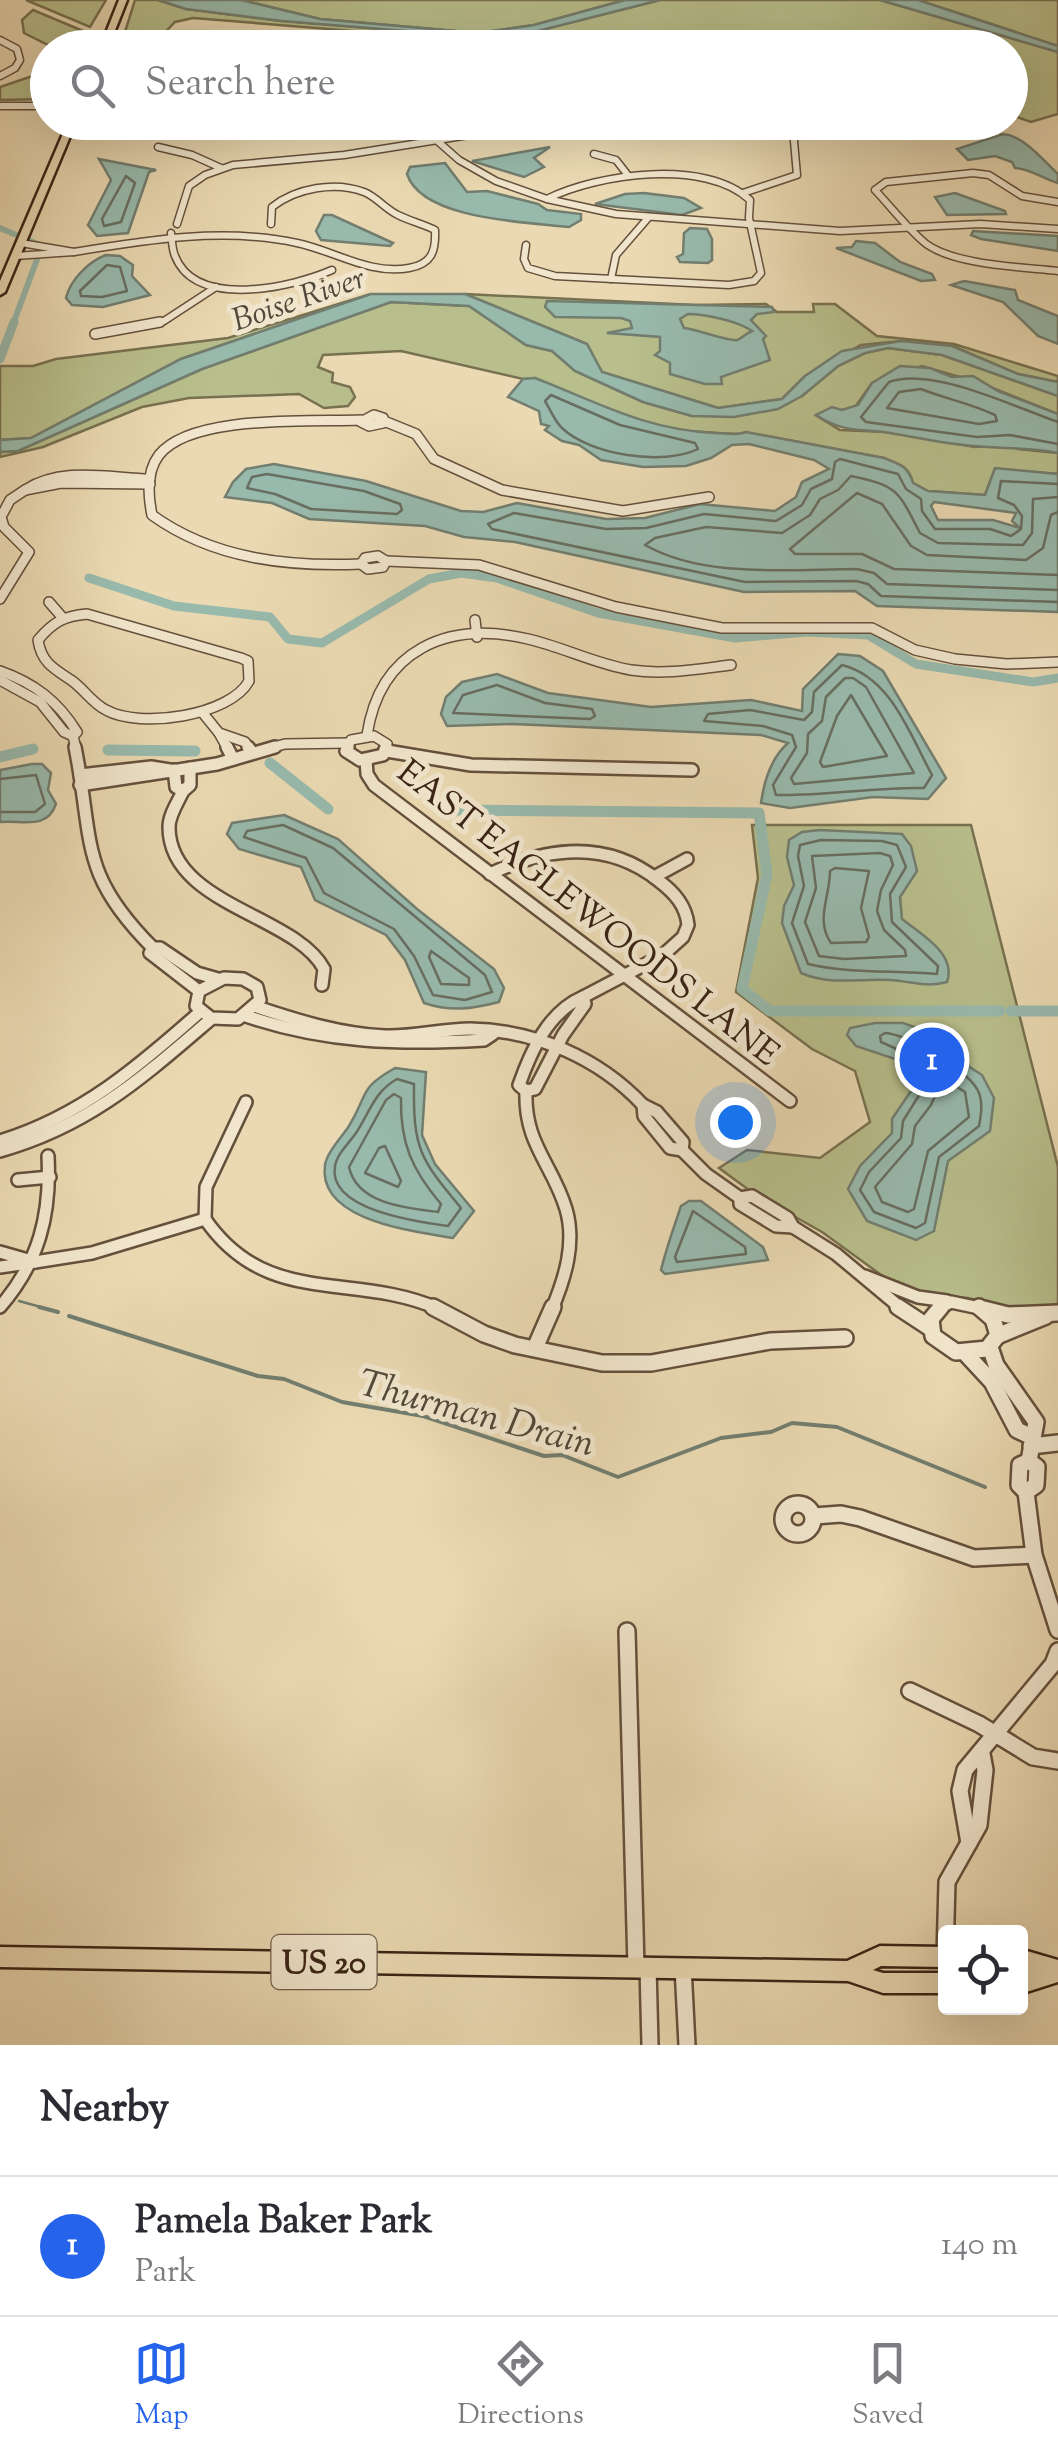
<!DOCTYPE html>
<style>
:root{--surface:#fff;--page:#f7f7f7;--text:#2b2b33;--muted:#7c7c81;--line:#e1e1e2;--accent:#2563eb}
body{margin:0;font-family:"Sorts Mill Goudy",serif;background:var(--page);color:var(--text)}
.controls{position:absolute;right:30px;bottom:30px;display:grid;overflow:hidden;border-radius:10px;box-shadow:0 10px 40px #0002}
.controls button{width:90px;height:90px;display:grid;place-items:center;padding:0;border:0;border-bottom:2px solid var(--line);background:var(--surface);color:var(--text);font:50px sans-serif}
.you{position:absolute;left:735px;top:1122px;width:35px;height:35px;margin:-25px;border:8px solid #fff;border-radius:50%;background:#1a73e8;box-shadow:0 0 0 15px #1a73e833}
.badge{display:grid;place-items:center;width:65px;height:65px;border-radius:50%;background:var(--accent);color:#fff;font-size:32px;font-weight:700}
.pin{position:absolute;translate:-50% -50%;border:5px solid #fff;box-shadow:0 2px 10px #0006}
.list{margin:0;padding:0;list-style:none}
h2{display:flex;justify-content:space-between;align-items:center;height:130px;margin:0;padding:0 40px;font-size:42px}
h2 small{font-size:32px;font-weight:400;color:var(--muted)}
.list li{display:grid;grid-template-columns:65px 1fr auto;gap:30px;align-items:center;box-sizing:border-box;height:140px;padding:0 40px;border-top:2px solid var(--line)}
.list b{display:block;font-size:38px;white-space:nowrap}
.list p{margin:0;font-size:32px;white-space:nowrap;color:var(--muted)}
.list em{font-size:32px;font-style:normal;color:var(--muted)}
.icon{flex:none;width:55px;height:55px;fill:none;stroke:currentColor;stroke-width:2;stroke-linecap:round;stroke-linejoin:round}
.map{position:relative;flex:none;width:1058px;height:2045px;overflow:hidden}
.search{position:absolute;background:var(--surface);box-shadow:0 10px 40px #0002;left:30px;right:30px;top:30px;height:110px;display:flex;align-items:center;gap:25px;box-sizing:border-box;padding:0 35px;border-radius:55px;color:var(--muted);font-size:38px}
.sheet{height:270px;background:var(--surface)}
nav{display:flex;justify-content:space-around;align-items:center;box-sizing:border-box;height:140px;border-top:2px solid var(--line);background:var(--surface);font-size:28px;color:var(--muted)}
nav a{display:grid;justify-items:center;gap:5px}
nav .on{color:var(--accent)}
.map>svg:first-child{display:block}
</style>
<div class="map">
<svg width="1058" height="2045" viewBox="0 0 1058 2045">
<rect width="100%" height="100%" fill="#ead9b2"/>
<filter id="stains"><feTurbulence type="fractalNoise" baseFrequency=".002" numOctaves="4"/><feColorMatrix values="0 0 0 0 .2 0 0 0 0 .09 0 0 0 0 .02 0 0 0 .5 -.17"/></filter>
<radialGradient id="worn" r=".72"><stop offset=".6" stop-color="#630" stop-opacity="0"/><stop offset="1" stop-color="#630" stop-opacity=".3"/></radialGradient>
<!-- green -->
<g fill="#b8bf8c" stroke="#787150" stroke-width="2.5">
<polygon points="26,0 106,0 90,27"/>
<polygon points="135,0 158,0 186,9 282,21 506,39 660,0 880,0 1058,52 1058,114 1031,122 1011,115 1010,48 762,48 759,38 651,42 634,48 507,47 464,40 193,18 175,22 151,47 120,48"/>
<polygon points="241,0 625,0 534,25 478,33 320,19"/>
<polygon points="918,0 1058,0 1058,46"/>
<polygon points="33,10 88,33 83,47 52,47 24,33 22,20"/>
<polygon points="47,71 47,99 0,100 0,87"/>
<polygon points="371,294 181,359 31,438 0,440 0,366 33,366 56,359 228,338"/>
<polygon points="465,294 695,305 766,304 777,312 814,312 813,304 835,304 877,336 954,344 1058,376 1058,382 1018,374 953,346 901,341 861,345 805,376 782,399 718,408 602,372 587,344"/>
<path d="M391,302l78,4 57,39 26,6 23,20 68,31 49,14 110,-20 36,-30 27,-13 23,-5 54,7 116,41v18l-78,-31 -58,-17 -50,17 -17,24 -38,9 23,14 46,2 89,15 33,-2 10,4 40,4v21l-63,-5 -10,26 -57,-4 -15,-8c-4,-17 -14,-19 -29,-25l-117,-22 -98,-6 -95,-33 -39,-19 -12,1 -122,-28 -78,4 -5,12 15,6 -1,9 18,5 5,10 -7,9 -24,2 -25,-14 -110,4 -47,9 -99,40 -43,10v-5l18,-1 184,-82z"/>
<polygon points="752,825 971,825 1058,1167 1058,1304 1021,1311 968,1298 924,1294 884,1277 822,1232 753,1193 719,1168 747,1150 820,1158 870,1122 855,1071 812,1049 736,992 758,878"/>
</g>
<!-- water -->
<g fill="#98baad" stroke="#727e70" stroke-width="2.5" fill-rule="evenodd">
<polygon points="158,0 241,0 320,19 478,33 534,25 625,0 660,0 506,39 282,21 186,9"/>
<polygon points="880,0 918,0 1058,46 1058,52"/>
<path d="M1003,134c21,2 39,25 55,40v9c-15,-4 -29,-15 -43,-15l-3,-6 -17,-6 -27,4 -11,-11z"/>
<polygon points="550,147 534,158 544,167 524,177 472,161"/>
<polygon points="99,159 156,170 149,172 128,233 97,236 88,225 111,180"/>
<path d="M445,163l22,29 20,-1 51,13 9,6 34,4v6l-12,7c-42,-5 -147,-7 -162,-53l3,-7z"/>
<polygon points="644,193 684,198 701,208 682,215 595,204 625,194"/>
<polygon points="955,193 1005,211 1006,214 947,215 935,197"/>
<polygon points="324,215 332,215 393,243 390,246 321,240 316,231"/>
<polygon points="690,228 707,229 712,239 712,260 708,263 680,262 677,257 683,254 684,233"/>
<polygon points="973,231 1058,236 1058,251 981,239 971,235"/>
<polygon points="856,241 875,243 900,262 932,274 935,280 921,281 836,248 852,247"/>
<path d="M106,255l14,1 13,9 -1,11 18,19 -47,12 -31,-2 -6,-7c4,-18 23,-37 40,-43z"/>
<polygon points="964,281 1015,290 1018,300 1058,316 1058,344 1038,336 1003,302 951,285"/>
<polygon points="371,294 465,294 587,344 602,372 718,408 782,399 805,376 842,351 901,341 952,346 1018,374 1058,382 1058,396 942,355 888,348 865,353 838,366 802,396 778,409 734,417 692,416 643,402 575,371 552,351 526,345 469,306 391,302 202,369 18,451 0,452 0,440 31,438 181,359"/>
<path d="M547,301l225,6 2,5 -17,2 -6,6 15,16 -3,3 7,21 -49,17 1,7h-17l-35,-10v-11l-15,-8 5,-4v-14l-53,-4 25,-5 -2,-7 -9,-3 -66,-1 -10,-10zM688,314c17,0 50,7 64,17 -5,2 -10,7 -15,9 -7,2 -41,-11 -53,-12l-4,-9z"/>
<path d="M900,366l30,2 22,9 21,-1 25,15 60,23v39c-28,-6 -55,-4 -84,-7 -28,-2 -55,-8 -84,-13 -31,-5 -44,1 -74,-18l16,-8 10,3 16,-5 14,-22z"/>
<path d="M535,378c62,24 110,52 180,55 11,0 20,3 31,-1l138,26c15,6 24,8 29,25l15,8 57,4 10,-27 63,6v138l-181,-6 -22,-15 -111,1 -229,-50 -51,-5 -39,-11 -116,-7 -37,-16 -47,-6 8,-15 13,-13 28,-5 92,17 95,30 22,1 34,-9 89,16 39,-1 55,-14 75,7 21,-14 6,-15 27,-13 -15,-9 -65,-16 -17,1 -21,13 -25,8 -43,1 -42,-7 -22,-15 -17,-4 -17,-11 4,-4 -8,-2 -2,-13 -31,-14 15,-18zM934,502l82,11 -4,8 8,7 -27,-8h-55l-7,-14z"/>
<path d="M838,654l22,2 23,15 63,107 -18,21 -55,-2 -83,11 -29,-5c3,-22 10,-45 27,-60l-27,-8 -248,-11 -66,2 -6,-12 5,-17 16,-15 35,-8 51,19 103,14 100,-7 51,11 1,-22z"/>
<path d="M32,764h10l9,9 -3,17 8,14c-9,26 -33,16 -56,18v-52z"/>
<path d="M284,815l54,24 79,70 77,60 10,19 -5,14c-27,7 -48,10 -75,1l-19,-43 -19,-25 -71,-35 -14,-33 -62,-18 -12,-15 5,-11z"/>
<path d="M820,830l82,4 9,12 6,25 -17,26 2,22c19,15 55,35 45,63 -20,6 -37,-1 -57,-2 -31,-2 -59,6 -89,-7l-19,-50 2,-17 10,-21 -7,-28 2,-17 13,-8z"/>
<polygon points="875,1023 903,1023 926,1031 945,1051 982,1075 994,1098 990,1131 948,1161 934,1231 916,1240 867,1221 848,1189 860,1166 892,1133 892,1119 917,1082 910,1064 856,1046 847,1035 850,1028"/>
<path d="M395,1068l31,4 -4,63 13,29 39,47 -21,27c-39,-7 -136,-17 -128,-73 2,-13 17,-28 24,-39 20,-33 9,-37 46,-58z"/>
<path d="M689,1201h12l62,46 5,13 -103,14 -4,-4c5,-21 13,-43 20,-64z"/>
</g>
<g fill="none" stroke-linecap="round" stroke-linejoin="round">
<!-- shore -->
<g stroke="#686e61" stroke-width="2.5">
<polygon points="126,176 135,183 121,222 104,226 102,219"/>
<polygon points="107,265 120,267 127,291 102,297 81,296 80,291"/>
<path d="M921,389c25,10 49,14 74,26l2,6 -18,3 -92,-16 12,-16z"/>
<path d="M551,395l69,30 75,18 3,6c-35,17 -108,6 -136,-21 -7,-6 -12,-19 -17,-27z"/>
<path d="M1058,422c-44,-15 -127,-56 -169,-40l-28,35 5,5 111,15 33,-2 48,9"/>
<polygon points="267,474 364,491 400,504 402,510 397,514 311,509 275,494 247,488 252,477"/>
<polyline points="1058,484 1001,481 998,498 1014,505 1022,516 1021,529 1011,536 990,529 935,529 922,511 921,499 906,489 898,474 840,459 835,462 832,479 811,489 802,505 776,521 704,514 646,528 606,529 514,513 488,524 492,529 745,582 856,581 868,584 881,596 1058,602"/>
<path d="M1058,497l-25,2 -1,34 -9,12 -85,-2 -18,-10c-22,-42 -21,-47 -69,-57l-13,14 -18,9 -10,16 -28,18 -76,-6 -51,11 -10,7c60,34 145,24 212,24l17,4 13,11 171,6"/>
<polyline points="1058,512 1051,515 1043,548 1026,560 927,555 911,546 882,504 857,493 790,549 795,554 862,554 894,569 1058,575"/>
<path d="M842,665c49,12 68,70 90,110l-8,13c-50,-1 -98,8 -148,7l-3,-10 23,-38 -4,-12 -29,-9 -59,-5 4,-7 42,-4 54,10 8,-8 2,-20z"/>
<polygon points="845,678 853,678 866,687 914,773 794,784 791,778 807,753 808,734 822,721 826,697"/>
<polygon points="497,685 545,703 592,709 595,716 590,719 453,713 463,695"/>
<polygon points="851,695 887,756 823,767 820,762 837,716"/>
<polyline points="0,779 36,775 45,804 35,812 0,812"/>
<polygon points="283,825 333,848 485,975 492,992 465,1000 433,995 414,956 394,929 324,893 306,858 244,837 247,831"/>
<path d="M821,840l61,1 15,4 9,22 -16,27 2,28 46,44 -1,8c-44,-4 -86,0 -129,-10l-16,-41 12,-37 -6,-30 2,-11z"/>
<polygon points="880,853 890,856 893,865 881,890 877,911 884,930 905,950 906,956 844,959 819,956 805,922 816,888 812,856"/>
<path d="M835,868l34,3 -8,37 8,29 -3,5 -35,1c-16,-23 -1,-46 -1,-72z"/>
<polygon points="431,951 469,978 469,985 441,984 429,957"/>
<path d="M885,1033c23,1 86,38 94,60 4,11 2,22 0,33l-40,31 -14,66 -9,5 -42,-16 -14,-22 9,-18 32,-34 2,-17 23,-37 -9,-26 -36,-16 -1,-6z"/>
<polygon points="943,1078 965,1092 969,1117 928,1151 914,1209 908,1212 882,1202 875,1187 912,1144 915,1126 931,1105"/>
<path d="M397,1079l17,5c-1,65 6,75 47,124l-13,18c-30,-4 -121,-16 -113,-60 2,-12 14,-23 21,-33 14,-21 18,-41 41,-54z"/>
<path d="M394,1094l7,4c-1,45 11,72 40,106l-3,8c-32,-4 -81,-8 -89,-45l37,-67z"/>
<polygon points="385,1146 401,1181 398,1187 365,1173 379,1148"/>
<polygon points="693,1211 745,1247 746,1254 677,1262 675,1257"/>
</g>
<!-- stream-far1 -->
<polyline stroke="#727e70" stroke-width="2.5" points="19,1301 48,1309"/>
<!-- stream -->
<g stroke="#727e70" stroke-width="4">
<polyline points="39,1307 58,1312"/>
<polyline points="69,1316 258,1376 284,1379 342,1402 423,1416 544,1456 562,1455 618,1477 721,1438 771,1432 792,1423 837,1427 985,1487"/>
</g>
<!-- canal-far2 -->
<polyline stroke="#98baad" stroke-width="6" points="0,228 42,246 13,324"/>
<!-- canal-far1 -->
<g stroke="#98baad" stroke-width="9">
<polyline points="0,359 14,322"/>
<polyline points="89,578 174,606 270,617 288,639 322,643 429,579 461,573 497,578 598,613 735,638 807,632 868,635 916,664 1033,682 1058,678"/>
</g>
<!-- canal -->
<g stroke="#98baad" stroke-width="11">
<polyline points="108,750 195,751"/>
<polyline points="0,757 33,749"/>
<polyline points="270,763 328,809"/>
<polyline points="447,810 759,813 767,874 742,989 770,1011 1000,1011"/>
<polyline points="1011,1011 1058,1011"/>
</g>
<defs>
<g id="minor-far3">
<polyline points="200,38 287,48"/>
<polyline points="0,40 17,49 20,60 15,68 0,76"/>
<polyline points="0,106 48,106"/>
<polyline points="416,122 459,160 496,181 547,199 616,214 840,231 980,224 1058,229"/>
<polyline points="299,126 301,122"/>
<polyline points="158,147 192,155 221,168"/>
<polyline points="594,154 616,160 627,174"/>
<polyline points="743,193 797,175 793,130 817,123 877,122"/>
<path d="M1058,202l-36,-6 -33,-21 -16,-2 -87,9 -11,8c16,17 32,38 50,53 28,22 97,24 133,28"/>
<polyline points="177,224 189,186 205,175 233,165 344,155 551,122"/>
<path d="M171,233c1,7 1,16 4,23 21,54 118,31 157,14"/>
<path d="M526,245l-2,14 4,9 27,8 174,9 25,-4 7,-8 -12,-55 1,-18c-45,-42 -153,-26 -203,-1"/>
<path d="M74,252c72,-12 150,-25 223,-9 38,8 72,32 112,25 23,-4 27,-17 26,-38 -12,-6 -25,-9 -37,-15 -13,-6 -21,-18 -34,-23 -29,-11 -68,-4 -92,15l-1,17"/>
<polyline points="15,256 74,252 21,243"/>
<polyline points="611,279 616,255 648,218"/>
<polyline points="147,324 164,321 216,287"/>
</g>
<g id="minor-far2">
<polyline points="95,334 160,322"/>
<polygon points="374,415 383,418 383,423 369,426 361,422"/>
<path d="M361,420c-49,2 -170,-6 -202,35 -13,17 -11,41 -7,60 61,44 136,52 209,49"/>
<polyline points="384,421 416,434 434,459 502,490 623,511 709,497"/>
<path d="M150,479c-41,-1 -88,-13 -125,11l36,-7 89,1"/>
<polygon points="378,556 386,561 383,567 368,569 361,564 365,558"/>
<polyline points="386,561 479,565 616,607 722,628 872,628 915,650 955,659 1007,664 1058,662"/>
<polyline points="0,599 29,552 4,527 1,517 10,500 25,490"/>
<polyline points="49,602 62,617"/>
<path d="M87,614l154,44 7,3 1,20c-19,35 -109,48 -143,29 -14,-7 -22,-21 -35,-30 -17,-11 -30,-18 -33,-40 15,-18 26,-24 49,-26z"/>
<polyline points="475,620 477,637"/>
<path d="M0,671c34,12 58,30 77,61l-4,4 3,13"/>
<polyline points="0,680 40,702 64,732 73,736"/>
<polyline points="202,712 219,733"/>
<path d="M367,735c13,-85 80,-115 161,-96 35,8 67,25 103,31 33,5 67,-1 100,-5"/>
<polyline points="228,749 219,733 245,742 250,749"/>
<polyline points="266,749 285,744 347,743"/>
<polyline points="347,749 351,740 374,736 387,744 385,749"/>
</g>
<g id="minor-far1">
<path d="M75,747c19,95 3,126 78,201h7l37,25 21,6"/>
<polyline points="227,747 233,759"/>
<polyline points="248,747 252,752"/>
<polyline points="348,747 346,751 360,760 383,755 386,747"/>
<polyline points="387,751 471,765 692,770"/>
<polyline points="366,760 367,774 374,785 790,1101"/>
<polyline points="174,770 176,787 183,791 190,785 190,768"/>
<polyline points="80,775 151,767 170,770"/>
<polyline points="80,785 217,764 275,747"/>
<path d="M183,791c-5,11 -14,24 -14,36 0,78 127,88 155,142l-2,16"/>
<path d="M490,874c57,-27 117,-35 169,7 16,12 27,25 29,44l-5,12 -20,18 -80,42"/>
<polyline points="654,877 687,859"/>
<polyline points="153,948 150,953 199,991"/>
<polygon points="224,978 243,979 257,987 260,1000 238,1019 211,1018 196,1006 199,991"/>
<path d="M583,997l2,7 -22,31 -28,54 -9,2 -7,-6c12,-34 29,-73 64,-88z"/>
<path d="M257,1007c42,14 84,27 128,29 29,1 57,-7 85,-7 65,1 129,29 173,76"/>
<path d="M246,1016c79,27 155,29 238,24l9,-6"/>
<path d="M526,1091c-2,53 26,72 40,118 10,34 -1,69 -14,100"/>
<polygon points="643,1105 657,1112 683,1142 682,1150 670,1148 644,1116"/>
<path d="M0,1141c81,-25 138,-74 200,-129"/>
<polyline points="682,1150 706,1174 740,1198"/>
<path d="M0,1151c89,-25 142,-73 211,-132"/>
<polyline points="18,1180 50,1177"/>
<polygon points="752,1196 788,1218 793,1227 776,1226 740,1204 740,1198"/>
<polyline points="205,1219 206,1187 246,1102"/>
<polyline points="793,1227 836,1254 902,1309"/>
<polyline points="0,1252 35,1262 0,1267"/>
<path d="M35,1262l57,-9 113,-34c62,90 148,52 234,90"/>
<polyline points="865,1276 918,1297 947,1301"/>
<path d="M0,1307c39,-45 51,-92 48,-151"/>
<polyline points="938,1309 951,1302 984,1309"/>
</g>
<g id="minor">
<polyline points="433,1307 484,1334 515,1345 602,1363 651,1363 770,1341 845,1338"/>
<polyline points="898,1307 930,1328"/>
<polyline points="941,1307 931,1319 933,1336 956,1352 987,1349 998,1335 993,1319 979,1307"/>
<polyline points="984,1309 1008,1315 1058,1313"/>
<polyline points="997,1336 1046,1316"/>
<polyline points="990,1347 996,1365 1036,1422 1029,1461 1037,1467 1036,1485 1026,1492"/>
<polyline points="535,1348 553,1307"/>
<polyline points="966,1354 992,1382 1017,1430 1032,1437"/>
<polyline points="1031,1446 1058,1443"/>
<polyline points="1029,1461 1020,1465 1019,1485 1026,1492 1034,1555 1058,1630"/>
<circle cx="798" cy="1519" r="15"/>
<polyline points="814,1516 841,1514 860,1518 974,1558 1034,1555"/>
<polyline points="627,1631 636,1967"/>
<polyline points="910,1691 979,1724 1033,1757 1058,1761"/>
<polyline points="969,1843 960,1791 965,1770 1053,1664 1058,1651"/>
<polyline points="945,1957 947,1882 979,1825 985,1770 982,1754"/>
<polyline points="648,1967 650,2045"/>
<polyline points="683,1967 687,2045"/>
</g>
<g id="major">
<polygon points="880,1946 946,1947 946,1967 881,1966 873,1970 883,1973 946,1973 946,1993 883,1993 848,1981 0,1967 0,1947 847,1961"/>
<polygon points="1020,1949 1058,1960 1058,1982 1020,1994 1020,1974 1028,1971 1020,1969"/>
</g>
<g id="highway">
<polygon points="119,0 127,0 108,48 100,48"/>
<polygon points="68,122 76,122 5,292 0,295 0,281"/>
</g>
</defs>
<!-- minor-far3 casing -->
<use href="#minor-far3" stroke="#65503c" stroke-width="9"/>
<!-- minor-far2 casing -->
<use href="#minor-far2" stroke="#65503c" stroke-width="12"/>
<!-- minor-far1 casing -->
<use href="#minor-far1" stroke="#65503c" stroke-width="16"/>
<!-- minor casing -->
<use href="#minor" stroke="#65503c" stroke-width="20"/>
<!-- major casing -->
<use href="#major" stroke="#392315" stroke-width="5"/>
<!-- highway casing -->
<use href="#highway" stroke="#392315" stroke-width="5"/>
<!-- minor-far3 -->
<use href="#minor-far3" stroke="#f1e6cd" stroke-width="6"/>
<!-- minor-far2 -->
<use href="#minor-far2" stroke="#f1e6cd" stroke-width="9"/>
<!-- minor-far1 -->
<use href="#minor-far1" stroke="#f1e6cd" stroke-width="11"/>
<!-- minor -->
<use href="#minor" stroke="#f1e6cd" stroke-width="15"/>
<!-- major -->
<use href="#major" fill="#ead9b2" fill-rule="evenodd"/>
<!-- highway -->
<use href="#highway" fill="#ead9b2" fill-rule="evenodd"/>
</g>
<g text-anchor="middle" stroke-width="10" stroke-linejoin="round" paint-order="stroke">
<!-- far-water labels -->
<g font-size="32" font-style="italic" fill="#51493b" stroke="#f1e6cd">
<text transform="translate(298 298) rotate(-19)" y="11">Boise River</text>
</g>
<!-- shield labels -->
<rect fill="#f1e6cd" stroke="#705e4c" stroke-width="2.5" x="271.5" y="1935" width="105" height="54" rx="8"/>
<g font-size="32" font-weight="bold" fill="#392315">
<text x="324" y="1973">US 20</text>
</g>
<!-- street labels -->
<g font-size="35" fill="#392315" stroke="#f1e6cd">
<text transform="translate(589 912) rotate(38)" y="12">EAST EAGLEWOODS LANE</text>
</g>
<!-- water labels -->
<g font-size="38" font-style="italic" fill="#51493b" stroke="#f1e6cd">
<text transform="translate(477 1412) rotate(15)" y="13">Thurman Drain</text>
</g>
</g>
<rect width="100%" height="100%" filter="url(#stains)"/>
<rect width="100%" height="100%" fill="url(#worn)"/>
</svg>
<div class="controls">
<button><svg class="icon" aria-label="locate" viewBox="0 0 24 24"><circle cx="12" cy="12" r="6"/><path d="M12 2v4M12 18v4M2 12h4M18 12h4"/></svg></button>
</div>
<div class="you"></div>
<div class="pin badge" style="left:932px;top:1060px">1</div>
<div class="search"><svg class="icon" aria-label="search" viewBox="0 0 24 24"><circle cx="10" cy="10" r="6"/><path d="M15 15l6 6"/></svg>Search here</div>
</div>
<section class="sheet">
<h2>Nearby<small></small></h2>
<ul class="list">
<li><span class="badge">1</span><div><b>Pamela Baker Park</b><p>Park</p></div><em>140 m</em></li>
</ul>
</section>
<nav>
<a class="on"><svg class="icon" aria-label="map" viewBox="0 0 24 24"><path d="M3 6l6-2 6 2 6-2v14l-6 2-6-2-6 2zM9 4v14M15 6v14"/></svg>Map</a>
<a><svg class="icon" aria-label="directions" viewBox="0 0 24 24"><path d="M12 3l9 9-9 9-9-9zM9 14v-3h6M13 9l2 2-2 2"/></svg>Directions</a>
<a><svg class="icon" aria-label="saved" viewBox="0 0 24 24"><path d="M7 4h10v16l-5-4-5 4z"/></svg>Saved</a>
</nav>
